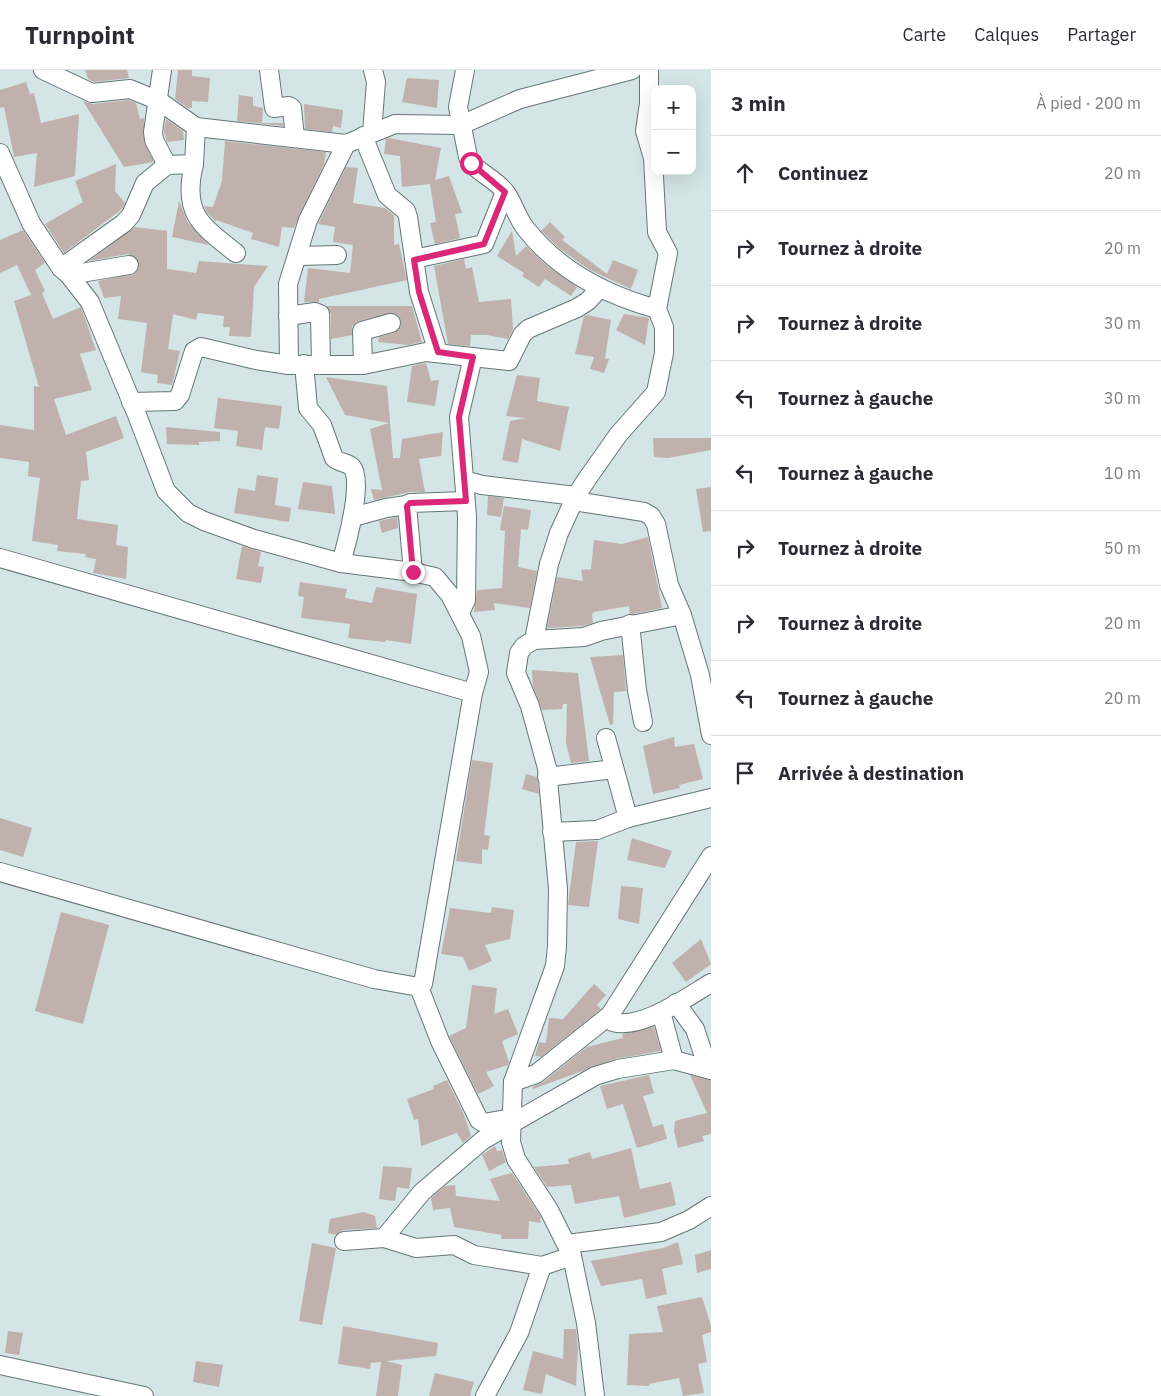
<!DOCTYPE html>
<html lang="fr">
<meta charset="utf-8">
<style>
:root{--surface:#fff;--page:#f2f2f3;--text:#2b2b33;--muted:#7c7c81;--line:#e1e1e2}
body{margin:0;font-family:"IBM Plex Sans",sans-serif;background:var(--page);color:var(--text)}
.controls{position:absolute;right:15px;top:15px;display:grid;overflow:hidden;border-radius:10px;box-shadow:0 5px 20px #0002}
.controls button{width:45px;height:45px;display:grid;place-items:center;padding:0;border:0;border-bottom:1px solid var(--line);background:var(--surface);color:var(--text);font:25px sans-serif}
.stop{position:absolute;width:15px;height:15px;margin:-11px;border:4px solid #db2777;border-radius:50%;background:#fff}
.stop.end{background:#db2777;border-color:#fff;box-shadow:0 1px 5px #0008}
.list{margin:0;padding:0;list-style:none}
h2{display:flex;justify-content:space-between;align-items:center;height:65px;margin:0;padding:0 20px;font-size:21px}
h2 small{font-size:16px;font-weight:400;color:var(--muted)}
.list li{display:grid;grid-template-columns:32px 1fr auto;gap:15px;align-items:center;box-sizing:border-box;height:75px;padding:0 20px;border-top:1px solid var(--line)}
.list b{display:block;font-size:19px;white-space:nowrap}
.list em{font-size:16px;font-style:normal;color:var(--muted)}
.icon{flex:none;width:28px;height:28px;fill:none;stroke:currentColor;stroke-width:2;stroke-linecap:round;stroke-linejoin:round}
.map{position:relative;flex:none;width:711px;height:1326px;overflow:hidden}
header{display:flex;align-items:center;gap:30px;box-sizing:border-box;height:70px;padding:0 25px;background:var(--surface);border-bottom:1px solid var(--line)}
header strong{font-size:24px}
nav{display:flex;gap:28px;margin-inline-start:auto;font-size:18px}
main{display:flex}
aside{flex:1;background:var(--surface)}
.map>svg:first-child{display:block}
</style>
<header>
<strong>Turnpoint</strong>
<nav><a>Carte</a><a>Calques</a><a>Partager</a></nav>
</header>
<main>
<div class="map">
<svg width="711" height="1326" viewBox="0 0 711 1326">
<rect width="100%" height="100%" fill="#d3e5e6"/>
<!-- building -->
<g fill="#c1b1ad">
<polygon points="85,0 127,0 129,8 94,12 88,9"/>
<polygon points="178,0 192,0 192,6 210,8 208,32 192,31 192,38 188,38 175,29"/>
<polygon points="407,8 439,10 437,38 402,32"/>
<polygon points="26,12 30,24 34,23 41,53 79,44 75,106 34,117 37,83 14,87 4,37 0,38 0,20"/>
<polygon points="239,25 253,27 253,36 263,38 262,53 283,53 283,56 237,51"/>
<polygon points="128,30 136,33 140,49 144,48 144,72 154,92 124,97 83,31 93,34"/>
<polygon points="304,34 343,40 341,58 333,56 332,62 305,59"/>
<polygon points="166,49 183,61 184,70 167,72 164,62"/>
<polygon points="389,68 441,78 435,110 449,106 462,143 455,144 460,168 435,174 430,153 436,152 430,114 402,117 400,86 384,84 386,69"/>
<polygon points="225,71 326,82 324,94 294,158 282,157 279,177 251,169 253,163 216,150 216,152 206,141 204,136 213,137 222,111"/>
<polygon points="116,94 115,121 125,133 122,139 64,183 45,154 83,132 75,111"/>
<polygon points="346,97 358,98 353,133 385,138 394,145 394,175 399,174 407,210 319,229 319,232 304,232 308,198 350,203 353,175 333,172 335,157 318,154"/>
<polygon points="179,131 188,153 209,175 172,167"/>
<polygon points="550,152 565,167 562,170 607,204 613,190 638,200 631,219 590,200 560,179 541,161"/>
<polygon points="134,157 167,161 167,199 196,203 199,191 268,196 254,217 251,267 229,266 230,257 223,257 224,246 198,243 196,250 173,244 168,279 180,281 172,315 157,313 158,305 141,302 147,253 118,249 121,226 104,228 98,211 135,203 139,198 137,189 128,184 89,191"/>
<polygon points="23,160 45,193 35,200 45,221 42,223 53,249 81,237 96,280 80,284 92,320 54,329 66,365 116,346 124,368 86,382 89,410 81,411 77,449 118,455 116,475 128,477 126,509 93,503 96,489 85,487 86,484 57,481 58,475 32,471 40,408 28,406 29,392 0,388 0,355 34,360 34,316 39,317 14,231 31,225 17,195 0,203 0,170"/>
<polygon points="512,161 516,186 526,176 547,196 577,217 571,226 545,209 539,217 522,206 524,203 497,186"/>
<polygon points="464,189 466,199 472,197 479,232 511,229 513,259 508,269 487,265 471,265 470,276 448,274 434,196"/>
<polygon points="326,236 412,236 422,272 408,275 378,272 379,267 394,263 401,256 399,246 393,243 359,251 352,256 352,265 331,269 331,244"/>
<polygon points="624,244 649,248 645,275 616,260"/>
<polygon points="587,245 611,250 605,288 609,289 604,303 590,299 594,287 575,284 584,246"/>
<polygon points="426,293 431,311 439,310 435,336 407,332 412,296"/>
<polygon points="517,305 540,308 537,331 569,337 560,381 522,369 518,393 502,390 510,351 526,348 506,346"/>
<polygon points="326,307 387,316 393,388 400,388 402,369 443,362 441,386 419,389 425,422 410,422 374,430 371,419 382,420 370,359 389,353 345,345"/>
<polygon points="218,328 282,336 279,359 265,357 262,380 236,376 238,361 214,358"/>
<polygon points="166,357 220,362 220,371 199,372 199,375 167,374"/>
<polygon points="653,368 711,368 711,380 668,388 654,387"/>
<polygon points="257,405 278,408 275,435 291,438 289,452 234,443 238,418 255,421"/>
<polygon points="303,412 332,416 335,444 298,439"/>
<polygon points="711,417 711,461 703,462 696,419"/>
<polygon points="488,426 504,428 501,447 487,445"/>
<polygon points="504,436 531,440 528,460 521,459 518,497 537,501 530,538 494,533 495,540 474,542 477,520 502,518 505,461 500,460"/>
<polygon points="397,447 398,458 382,463 379,451"/>
<polygon points="648,467 662,538 633,544 630,544 629,536 594,542 592,544 593,553 582,556 547,558 557,507 583,511 581,500 591,499 594,470 622,474"/>
<polygon points="242,476 261,482 258,496 264,497 261,513 236,509"/>
<polygon points="300,512 347,519 345,528 372,533 376,517 417,524 411,574 386,570 385,572 348,568 350,554 301,548 304,527 298,526"/>
<polygon points="623,585 626,621 614,622 613,654 610,655 590,587"/>
<polygon points="532,600 578,603 589,691 571,693 566,673 567,634 563,634 562,639 542,640 533,616"/>
<polygon points="674,667 675,677 694,674 703,709 679,715 680,718 653,724 643,676"/>
<polygon points="472,690 493,693 484,765 490,766 488,780 482,779 482,794 456,791"/>
<polygon points="526,704 537,707 539,724 522,719"/>
<polygon points="0,748 32,758 23,787 0,780"/>
<polygon points="632,768 672,781 665,798 627,790"/>
<polygon points="598,771 589,837 568,835 576,772"/>
<polygon points="621,816 643,818 639,854 618,849"/>
<polygon points="492,837 514,840 510,869 485,875 492,891 469,901 463,887 441,884 450,838 491,843"/>
<polygon points="61,842 109,855 83,954 35,941"/>
<polygon points="701,869 711,894 686,912 672,893"/>
<polygon points="594,914 606,925 597,935 601,939 541,987 535,986 539,972 546,973 549,948 563,949"/>
<polygon points="472,915 497,918 494,944 508,939 518,964 502,971 509,992 508,995 486,1002 494,1016 478,1024 449,966 466,958"/>
<polygon points="654,957 661,981 615,989 533,1019 532,1017 543,1012 587,977 623,968 622,964"/>
<polygon points="649,1005 654,1023 643,1026 653,1057 663,1054 667,1069 637,1078 623,1034 607,1039 600,1016"/>
<polygon points="690,1005 711,1010 711,1064 702,1066 704,1071 678,1078 674,1061 675,1051 707,1043"/>
<polygon points="447,1010 464,1045 471,1066 463,1073 457,1063 421,1076 418,1049 414,1050 407,1029 434,1019 433,1016"/>
<polygon points="495,1076 497,1081 502,1080 506,1092 489,1101 482,1085"/>
<polygon points="631,1078 640,1119 671,1112 676,1135 624,1148 619,1126 575,1134 571,1115 547,1117 534,1097 569,1094 568,1089 590,1082 592,1089"/>
<polygon points="383,1096 412,1098 409,1119 397,1117 395,1131 379,1129"/>
<polygon points="512,1103 541,1147 540,1153 529,1151 528,1169 501,1169 502,1165 454,1157 450,1138 433,1140 431,1128 445,1116 455,1115 456,1126 500,1131 490,1109"/>
<polygon points="364,1142 375,1146 377,1158 343,1160 336,1165 328,1163 330,1149"/>
<polygon points="678,1172 683,1194 662,1199 667,1224 646,1229 642,1209 601,1216 591,1191 663,1178"/>
<polygon points="312,1173 336,1178 322,1255 299,1251"/>
<polygon points="711,1180 711,1199 697,1203 695,1185"/>
<polygon points="702,1227 711,1256 711,1262 702,1265 707,1292 698,1294 704,1323 683,1326 679,1308 649,1314 650,1316 627,1315 629,1264 663,1262 657,1236"/>
<polygon points="343,1256 438,1273 436,1286 386,1291 402,1295 398,1326 376,1326 381,1292 371,1293 370,1299 338,1294"/>
<polygon points="564,1259 576,1259 578,1277 576,1316 546,1304 542,1324 523,1320 533,1281 563,1289"/>
<polygon points="8,1261 23,1263 19,1285 5,1283"/>
<polygon points="196,1291 223,1295 219,1317 193,1312"/>
<polygon points="435,1303 474,1312 470,1326 429,1326"/>
</g>
<g fill="none" stroke-linecap="round" stroke-linejoin="round">
<defs>
<g id="minor">
<polyline points="43,0 92,23 130,19 159,31 196,57 346,74 395,54 461,55 520,29 632,0"/>
<polyline points="162,0 153,62 154,70 167,95"/>
<polyline points="269,0 274,38 289,36 292,38 295,68"/>
<path d="M465,0l-7,37 10,50 3,6c10,11 27,18 35,30 8,11 11,25 20,36 33,42 80,66 131,80"/>
<polyline points="372,62 376,12 373,0"/>
<polyline points="363,66 387,125 406,141 408,147 419,222 438,282"/>
<polyline points="0,83 31,153 61,198 69,205 90,232 137,345 166,421 188,443 204,451 254,469 341,493 413,502 435,507 450,525 471,566 479,602 473,623 423,914 419,917"/>
<path d="M194,94c-12,49 6,61 42,89"/>
<polyline points="298,186 337,185"/>
<polyline points="414,189 484,174 505,122"/>
<polyline points="61,198 124,153 131,145 145,113 167,95 194,94 196,57"/>
<polyline points="69,205 129,195"/>
<polyline points="288,246 315,242 320,244 321,294"/>
<path d="M304,294l4,44 14,17 12,33c5,5 13,4 18,9 12,14 -6,79 -11,96"/>
<polyline points="289,295 288,214 308,150 346,74"/>
<polyline points="363,295 362,261 391,253"/>
<polyline points="131,332 175,331 180,325 194,281 201,277 256,290 289,295 363,295 426,282 509,291 522,265 528,259 577,238 588,231 600,218"/>
<polyline points="464,410 482,415 576,426"/>
<polyline points="574,431 644,442 651,446 656,454 669,515 682,545 700,605 711,665"/>
<polyline points="353,447 386,438 407,435"/>
<polyline points="0,488 473,623"/>
<polyline points="413,502 407,435 410,433 465,431"/>
<polyline points="460,543 466,530 467,446 459,347 473,287"/>
<polyline points="630,554 637,620 643,652"/>
<polyline points="534,570 584,567 601,561 682,545"/>
<polyline points="606,668 628,748"/>
<polyline points="547,707 614,699"/>
<polyline points="552,762 597,760 628,748 711,728"/>
<polyline points="0,802 374,909 419,917 440,971 479,1050 484,1053 511,1048"/>
<polyline points="676,933 695,959 708,999"/>
<polyline points="661,942 674,990"/>
<path d="M610,945l3,7c29,8 74,-25 98,-39"/>
<polyline points="513,1012 536,1004 610,945 711,786"/>
<polyline points="384,1168 416,1178 454,1175 474,1185 542,1196"/>
<polyline points="344,1171 384,1168 422,1122 483,1070 595,1006 618,999 674,990 711,1000"/>
<polyline points="567,1174 661,1162 689,1150 711,1136"/>
<polyline points="0,1295 144,1326"/>
<polyline points="485,1326 519,1263 542,1196 572,1186"/>
<polyline points="595,1326 586,1253 572,1186 549,1140 516,1089 511,1072 513,1012 555,896 557,876 558,819 547,698 530,636 516,603 519,583 524,576 534,570 549,494 559,463 576,426 587,409 618,365 656,322 664,283 664,257 657,239 668,183 657,162 653,88 645,61 649,33 649,0"/>
</g>
</defs>
<!-- minor casing -->
<use href="#minor" stroke="#667677" stroke-width="20"/>
<!-- minor -->
<use href="#minor" stroke="#fff" stroke-width="18"/>
</g>
<g fill="none" stroke-linecap="round" stroke-linejoin="round">
<!-- route -->
<polyline stroke="#db2777" stroke-width="6" points="413,502 407,436 410,433 466,431 459,347 473,287 438,282 419,222 414,190 484,174 505,122 471,93"/>
</g>
</svg>
<div class="controls">
<button>+</button>
<button>−</button>
</div>
<div class="stop" style="left:471px;top:93px"></div>
<div class="stop end" style="left:413px;top:502px"></div>
</div>
<aside>
<h2>3 min<small>À pied · 200 m</small></h2>
<ul class="list">
<li><svg class="icon" aria-label="ahead" viewBox="0 0 24 24"><path d="M12 20V5M6 11l6-6 6 6"/></svg><div><b>Continuez</b></div><em>20 m</em></li>
<li><svg class="icon" aria-label="right" viewBox="0 0 24 24"><path d="M7 20v-9h11M14 6l5 5-5 5"/></svg><div><b>Tournez à droite</b></div><em>20 m</em></li>
<li><svg class="icon" aria-label="right" viewBox="0 0 24 24"><path d="M7 20v-9h11M14 6l5 5-5 5"/></svg><div><b>Tournez à droite</b></div><em>30 m</em></li>
<li><svg class="icon" aria-label="left" viewBox="0 0 24 24"><path d="M17 20v-9H6M10 6l-5 5 5 5"/></svg><div><b>Tournez à gauche</b></div><em>30 m</em></li>
<li><svg class="icon" aria-label="left" viewBox="0 0 24 24"><path d="M17 20v-9H6M10 6l-5 5 5 5"/></svg><div><b>Tournez à gauche</b></div><em>10 m</em></li>
<li><svg class="icon" aria-label="right" viewBox="0 0 24 24"><path d="M7 20v-9h11M14 6l5 5-5 5"/></svg><div><b>Tournez à droite</b></div><em>50 m</em></li>
<li><svg class="icon" aria-label="right" viewBox="0 0 24 24"><path d="M7 20v-9h11M14 6l5 5-5 5"/></svg><div><b>Tournez à droite</b></div><em>20 m</em></li>
<li><svg class="icon" aria-label="left" viewBox="0 0 24 24"><path d="M17 20v-9H6M10 6l-5 5 5 5"/></svg><div><b>Tournez à gauche</b></div><em>20 m</em></li>
<li><svg class="icon" aria-label="arrive" viewBox="0 0 24 24"><path d="M6 21V4h12l-3 4 3 4H6"/></svg><div><b>Arrivée à destination</b></div></li>
</ul>
</aside>
</main>
